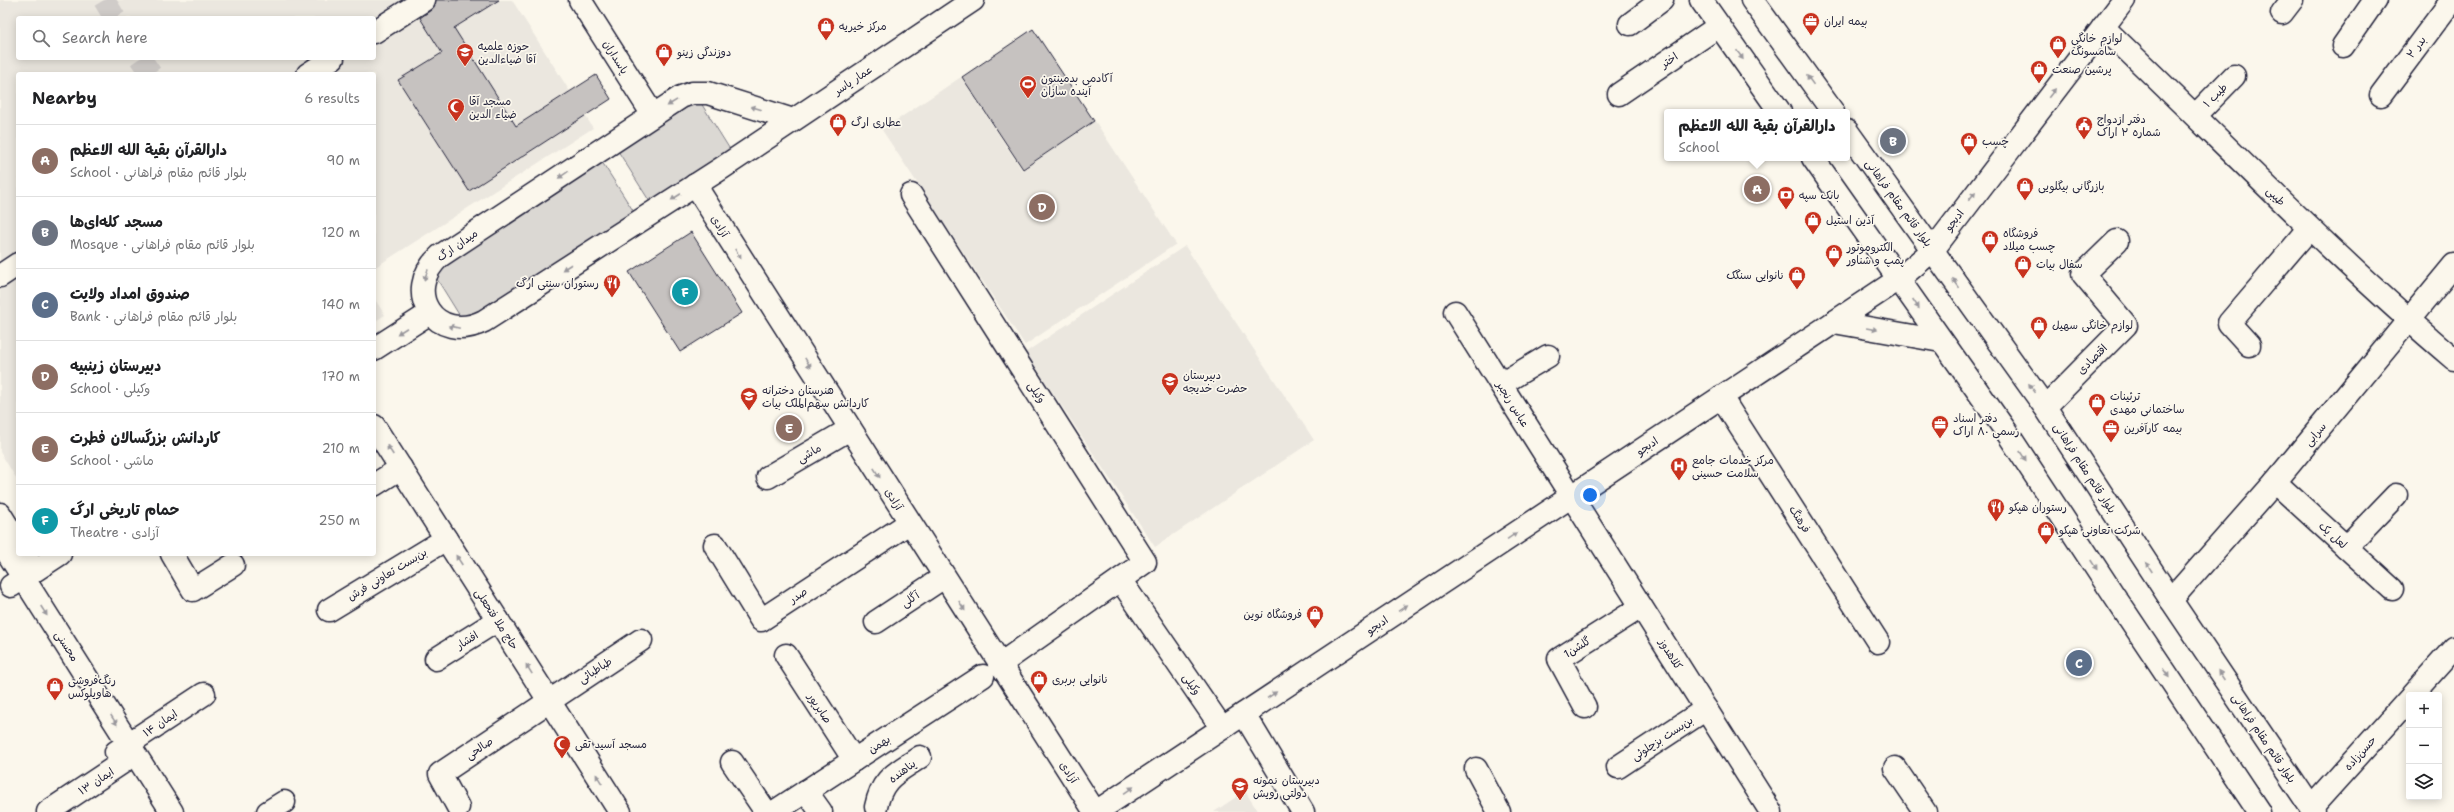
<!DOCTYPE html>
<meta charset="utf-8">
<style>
:root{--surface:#fff;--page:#f2f2f2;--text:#202124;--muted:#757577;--line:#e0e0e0;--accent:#db2777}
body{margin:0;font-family:"Shantell Sans","Playpen Sans Arabic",sans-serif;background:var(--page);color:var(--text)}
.controls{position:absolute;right:12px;bottom:12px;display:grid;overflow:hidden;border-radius:4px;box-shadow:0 2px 10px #0003}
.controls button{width:36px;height:36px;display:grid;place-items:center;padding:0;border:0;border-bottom:1px solid var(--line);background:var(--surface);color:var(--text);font:20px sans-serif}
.you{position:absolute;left:1590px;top:495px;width:14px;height:14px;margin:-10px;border:3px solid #fff;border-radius:50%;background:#1a73e8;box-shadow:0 0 0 6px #1a73e833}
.badge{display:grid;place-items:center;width:26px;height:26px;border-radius:50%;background:var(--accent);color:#fff;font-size:13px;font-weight:700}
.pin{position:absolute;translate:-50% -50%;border:2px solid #fff;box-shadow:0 1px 4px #0006}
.popup{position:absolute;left:1664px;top:109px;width:186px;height:52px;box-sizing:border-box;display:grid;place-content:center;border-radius:4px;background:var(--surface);filter:drop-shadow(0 1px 3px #0005);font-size:13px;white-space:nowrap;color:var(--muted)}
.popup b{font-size:15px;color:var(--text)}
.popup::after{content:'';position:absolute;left:50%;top:100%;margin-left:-8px;border:8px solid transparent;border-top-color:var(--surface)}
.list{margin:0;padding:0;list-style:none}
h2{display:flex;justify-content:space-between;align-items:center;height:52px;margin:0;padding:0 16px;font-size:17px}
h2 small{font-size:13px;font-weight:400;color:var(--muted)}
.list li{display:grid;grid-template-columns:26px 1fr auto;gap:12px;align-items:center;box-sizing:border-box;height:72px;padding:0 16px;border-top:1px solid var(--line)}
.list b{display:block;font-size:15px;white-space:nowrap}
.list p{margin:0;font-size:13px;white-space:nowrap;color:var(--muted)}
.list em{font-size:13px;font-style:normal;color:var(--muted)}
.icon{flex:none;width:22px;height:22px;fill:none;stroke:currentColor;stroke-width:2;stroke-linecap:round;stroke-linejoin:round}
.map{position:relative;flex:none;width:2454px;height:812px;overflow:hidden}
.search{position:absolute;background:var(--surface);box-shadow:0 2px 10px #0003;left:16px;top:16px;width:360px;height:44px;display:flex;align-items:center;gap:10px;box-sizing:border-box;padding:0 14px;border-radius:4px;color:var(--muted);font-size:15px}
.panel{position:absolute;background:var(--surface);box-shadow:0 2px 10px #0003;left:16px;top:72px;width:360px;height:484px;border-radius:4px}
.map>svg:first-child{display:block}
</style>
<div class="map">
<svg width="2454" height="812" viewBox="0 0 2454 812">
<rect width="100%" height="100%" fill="#fbf7ec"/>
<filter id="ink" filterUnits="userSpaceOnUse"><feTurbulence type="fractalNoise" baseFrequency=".025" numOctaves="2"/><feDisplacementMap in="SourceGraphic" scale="8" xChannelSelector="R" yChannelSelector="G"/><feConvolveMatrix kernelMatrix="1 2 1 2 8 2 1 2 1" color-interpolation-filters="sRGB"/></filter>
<g filter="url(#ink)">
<!-- built -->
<g fill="#ebe7df" fill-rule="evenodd">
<path d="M0,0h512l81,128 -219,140v-194h-356v407l-18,-29zM18,18h356v40h-356z"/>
<polygon points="961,77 1022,170 1095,121 1176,244 1025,345 882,130"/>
<polygon points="1185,246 1314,440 1155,547 1026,352"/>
<polygon points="374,298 385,315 374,322"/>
<polygon points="1245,791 1258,812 1214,812"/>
</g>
<!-- green -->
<g fill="#dbd8d3" stroke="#7e7d87">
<polygon points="699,100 731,151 650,202 618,151"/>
<polygon points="602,162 634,212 463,321 432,271"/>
</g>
<!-- building -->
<g fill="#c6c2c0" stroke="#22223b">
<polygon points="436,0 499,0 454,28 516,126 596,75 611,99 469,191 398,80 442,53 420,18 431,10"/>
<polygon points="1033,29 1094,121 1023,169 962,77"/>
<polygon points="691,232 742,313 680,352 629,272"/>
</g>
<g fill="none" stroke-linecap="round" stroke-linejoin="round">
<!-- street-tunnel -->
<g stroke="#d0ccc9" stroke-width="22" stroke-dasharray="22 11" stroke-linecap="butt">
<polyline points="104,0 115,18"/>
<polyline points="140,58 151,74"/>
</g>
<defs>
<g id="street">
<polyline points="2282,13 2292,0"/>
<polyline points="1630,24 1662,0"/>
<path d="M2103,27c117,111 228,228 351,332"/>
<polyline points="374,32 424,0"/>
<polyline points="2343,46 2375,0"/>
<polyline points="308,74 333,58"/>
<polyline points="1619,94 1719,26"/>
<polyline points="2381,95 2452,0"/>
<polyline points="2196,115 2234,76"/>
<polyline points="911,195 1145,562 999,665"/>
<polyline points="0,276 18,264"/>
<polyline points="1455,312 1771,812"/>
<polyline points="2249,345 2229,323 2309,229"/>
<polyline points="1501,384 1548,356"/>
<polyline points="1721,397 1878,642"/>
<polyline points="2045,407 2126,325 2083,274 2117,241"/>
<polyline points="374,426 620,812"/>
<polyline points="768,477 850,429"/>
<polyline points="2275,482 2392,589"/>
<polyline points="374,485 401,468"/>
<polyline points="0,514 18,543"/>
<polyline points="715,545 761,620 909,523"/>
<polyline points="2346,547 2396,495"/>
<polyline points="25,554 35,570"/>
<polyline points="172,554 193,590 233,565"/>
<polyline points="1121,581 1222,728"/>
<polyline points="2171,600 2275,482 2454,265"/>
<polyline points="329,610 446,539"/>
<polyline points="876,622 944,577"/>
<polyline points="786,655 854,760"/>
<polyline points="436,659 498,620"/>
<polyline points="2412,695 2454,648"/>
<polyline points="1585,707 1559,659 1641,607"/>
<polyline points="1244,714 1303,812"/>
<polyline points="116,752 204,694"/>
<polyline points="732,762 766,812"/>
<polyline points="1618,767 1706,709"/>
<polyline points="1895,768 1925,812"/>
<polyline points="1476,769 1499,812"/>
<polyline points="806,791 821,812"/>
<polyline points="458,807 440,774 641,640"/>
<path d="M876,807c6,-30 21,-34 44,-50"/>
<polyline points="2311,808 2409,699"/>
<polyline points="48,812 123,762"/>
<polyline points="268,812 284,802"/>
<polyline points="774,812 983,676"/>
</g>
<g id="secondary">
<polyline points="580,0 653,115"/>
<polyline points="1701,0 1780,112"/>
<polyline points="1752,0 1833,112"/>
<path d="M793,120l-85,-27h-16l-11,4 -241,159c-40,36 -4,89 44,65l238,-153 251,-168"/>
<polyline points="1847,131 2045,407 2171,600 2314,812"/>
<polyline points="1813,158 2008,434 2113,594 2259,812"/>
<polyline points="695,185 1095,812"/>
<polyline points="1834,322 1941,341"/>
<polyline points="374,349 430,313"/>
<polyline points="0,541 172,812"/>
<polyline points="11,586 60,554"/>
<polyline points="1096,812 1899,279 1933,250 2124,0"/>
</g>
</defs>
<!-- street casing -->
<use href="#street" stroke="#22223b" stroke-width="25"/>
<!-- secondary casing -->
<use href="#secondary" stroke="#22223b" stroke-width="25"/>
<!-- street -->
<use href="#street" stroke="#fbf7ec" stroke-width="22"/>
<!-- secondary -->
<use href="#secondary" stroke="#fbf7ec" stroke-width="22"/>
</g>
<!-- one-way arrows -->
<defs><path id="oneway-solid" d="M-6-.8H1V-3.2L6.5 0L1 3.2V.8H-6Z"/></defs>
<g fill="#99979c">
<use href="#oneway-solid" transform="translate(1740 55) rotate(55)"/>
<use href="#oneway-solid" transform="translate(1810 80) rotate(-126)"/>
<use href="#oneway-solid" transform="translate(2052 93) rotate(-52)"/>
<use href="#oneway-solid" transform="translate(672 103) rotate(148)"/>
<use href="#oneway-solid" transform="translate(756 108) rotate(-162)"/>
<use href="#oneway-solid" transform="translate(563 175) rotate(146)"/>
<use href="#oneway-solid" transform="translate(1972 196) rotate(-52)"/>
<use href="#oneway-solid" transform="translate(676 197) rotate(147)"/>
<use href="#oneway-solid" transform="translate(738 254) rotate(58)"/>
<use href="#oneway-solid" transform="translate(567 267) rotate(147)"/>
<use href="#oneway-solid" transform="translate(426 275) rotate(110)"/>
<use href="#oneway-solid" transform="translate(1956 283) rotate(-126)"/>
<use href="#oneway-solid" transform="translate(1916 304) rotate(56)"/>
<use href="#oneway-solid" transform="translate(454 327) rotate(-168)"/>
<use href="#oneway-solid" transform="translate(1872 329) rotate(10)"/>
<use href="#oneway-solid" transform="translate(402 331) rotate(147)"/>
<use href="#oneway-solid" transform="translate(808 363) rotate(58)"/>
<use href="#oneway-solid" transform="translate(2032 388) rotate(-126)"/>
<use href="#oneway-solid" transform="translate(390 450) rotate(-123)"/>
<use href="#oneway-solid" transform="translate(2023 456) rotate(57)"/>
<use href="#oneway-solid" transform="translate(877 473) rotate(58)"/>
<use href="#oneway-solid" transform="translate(1512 536) rotate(-34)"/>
<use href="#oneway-solid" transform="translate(459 560) rotate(-123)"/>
<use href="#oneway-solid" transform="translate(2094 565) rotate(57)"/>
<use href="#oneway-solid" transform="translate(2149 567) rotate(-123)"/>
<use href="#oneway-solid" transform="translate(962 606) rotate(58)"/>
<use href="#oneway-solid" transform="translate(1403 608) rotate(-34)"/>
<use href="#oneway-solid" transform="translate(44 611) rotate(57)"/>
<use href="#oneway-solid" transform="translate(529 669) rotate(-122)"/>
<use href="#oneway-solid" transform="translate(2166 673) rotate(56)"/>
<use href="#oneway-solid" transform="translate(2221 675) rotate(-124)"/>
<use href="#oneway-solid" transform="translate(1272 695) rotate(-34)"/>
<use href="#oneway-solid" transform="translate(114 720) rotate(57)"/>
<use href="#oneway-solid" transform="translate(599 779) rotate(-122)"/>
<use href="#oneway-solid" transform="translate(1129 790) rotate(-34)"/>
</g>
</g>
<!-- icons -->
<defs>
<symbol id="office-pin" viewBox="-11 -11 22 30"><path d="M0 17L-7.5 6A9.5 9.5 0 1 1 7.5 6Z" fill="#c8321e" stroke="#fbf7ec"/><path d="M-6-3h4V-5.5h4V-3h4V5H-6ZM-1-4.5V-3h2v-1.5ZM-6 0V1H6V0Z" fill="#fff"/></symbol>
<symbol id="shop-pin" viewBox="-11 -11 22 30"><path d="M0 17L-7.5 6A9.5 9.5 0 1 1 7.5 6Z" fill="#c8321e" stroke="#fbf7ec"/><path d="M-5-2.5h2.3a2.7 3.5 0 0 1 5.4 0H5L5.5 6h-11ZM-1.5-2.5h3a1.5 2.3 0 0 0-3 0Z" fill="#fff"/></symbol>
<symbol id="university-pin" viewBox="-11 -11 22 30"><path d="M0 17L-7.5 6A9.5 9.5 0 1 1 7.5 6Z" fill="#c8321e" stroke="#fbf7ec"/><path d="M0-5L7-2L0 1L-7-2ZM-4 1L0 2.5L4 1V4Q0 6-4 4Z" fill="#fff"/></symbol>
<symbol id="stadium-pin" viewBox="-11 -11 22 30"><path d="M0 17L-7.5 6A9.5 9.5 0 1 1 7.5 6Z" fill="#c8321e" stroke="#fbf7ec"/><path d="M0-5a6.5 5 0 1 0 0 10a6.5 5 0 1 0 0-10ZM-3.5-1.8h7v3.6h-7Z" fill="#fff"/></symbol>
<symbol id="mosque-pin" viewBox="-11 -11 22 30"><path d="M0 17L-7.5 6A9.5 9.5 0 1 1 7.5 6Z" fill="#c8321e" stroke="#fbf7ec"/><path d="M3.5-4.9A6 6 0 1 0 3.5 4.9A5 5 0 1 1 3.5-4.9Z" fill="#fff"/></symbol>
<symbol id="civic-pin" viewBox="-11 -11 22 30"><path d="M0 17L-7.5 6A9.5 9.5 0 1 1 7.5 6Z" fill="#c8321e" stroke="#fbf7ec"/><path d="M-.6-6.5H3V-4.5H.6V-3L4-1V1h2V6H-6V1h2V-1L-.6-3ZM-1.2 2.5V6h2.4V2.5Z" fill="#fff"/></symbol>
<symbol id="bank-pin" viewBox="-11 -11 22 30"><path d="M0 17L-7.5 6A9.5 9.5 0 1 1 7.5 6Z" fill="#c8321e" stroke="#fbf7ec"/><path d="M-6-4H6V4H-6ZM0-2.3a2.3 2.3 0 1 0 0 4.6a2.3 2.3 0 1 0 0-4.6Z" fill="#fff"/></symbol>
<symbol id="restaurant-pin" viewBox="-11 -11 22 30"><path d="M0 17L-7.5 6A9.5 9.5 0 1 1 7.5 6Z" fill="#c8321e" stroke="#fbf7ec"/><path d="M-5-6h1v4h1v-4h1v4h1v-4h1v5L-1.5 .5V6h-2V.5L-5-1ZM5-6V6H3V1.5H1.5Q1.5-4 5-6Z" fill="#fff"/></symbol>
<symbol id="school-pin" viewBox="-11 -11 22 30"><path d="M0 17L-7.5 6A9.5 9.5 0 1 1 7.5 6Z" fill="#c8321e" stroke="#fbf7ec"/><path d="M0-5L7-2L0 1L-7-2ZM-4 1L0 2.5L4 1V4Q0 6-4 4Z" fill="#fff"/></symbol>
<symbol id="hospital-pin" viewBox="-11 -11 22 30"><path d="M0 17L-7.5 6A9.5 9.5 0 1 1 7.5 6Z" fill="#c8321e" stroke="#fbf7ec"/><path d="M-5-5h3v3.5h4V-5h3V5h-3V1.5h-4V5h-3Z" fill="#fff"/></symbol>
</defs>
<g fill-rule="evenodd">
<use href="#office-pin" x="1801" y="11" width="20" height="27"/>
<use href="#shop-pin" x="816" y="16" width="20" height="27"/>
<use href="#shop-pin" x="2048" y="34" width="20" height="27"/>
<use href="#university-pin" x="455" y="42" width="20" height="27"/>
<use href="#shop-pin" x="654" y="42" width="20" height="27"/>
<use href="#shop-pin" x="2029" y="59" width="20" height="27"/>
<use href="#stadium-pin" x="1018" y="74" width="20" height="27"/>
<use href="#mosque-pin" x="446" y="97" width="20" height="27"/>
<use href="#shop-pin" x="828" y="112" width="20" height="27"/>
<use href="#civic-pin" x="2074" y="115" width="20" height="27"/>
<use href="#shop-pin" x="1959" y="131" width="20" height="27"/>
<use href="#shop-pin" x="2015" y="176" width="20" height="27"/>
<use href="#bank-pin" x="1776" y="185" width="20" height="27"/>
<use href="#shop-pin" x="1803" y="210" width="20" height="27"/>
<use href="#shop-pin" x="1980" y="229" width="20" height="27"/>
<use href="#shop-pin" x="1824" y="243" width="20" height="27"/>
<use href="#shop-pin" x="2013" y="254" width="20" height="27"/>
<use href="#shop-pin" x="1787" y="265" width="20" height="27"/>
<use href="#restaurant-pin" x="602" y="273" width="20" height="27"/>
<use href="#shop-pin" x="2029" y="315" width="20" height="27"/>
<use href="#school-pin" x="1160" y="371" width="20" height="27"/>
<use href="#school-pin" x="739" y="386" width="20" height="27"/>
<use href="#shop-pin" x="2087" y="392" width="20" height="27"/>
<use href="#office-pin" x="1930" y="414" width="20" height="27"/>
<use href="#office-pin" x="2101" y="418" width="20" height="27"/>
<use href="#hospital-pin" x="1669" y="456" width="20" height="27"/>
<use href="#restaurant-pin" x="1986" y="497" width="20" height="27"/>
<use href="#shop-pin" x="2036" y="520" width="20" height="27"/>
<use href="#shop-pin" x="1305" y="604" width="20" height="27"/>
<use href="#shop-pin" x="1029" y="669" width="20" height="27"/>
<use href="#shop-pin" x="45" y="676" width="20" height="27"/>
<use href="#mosque-pin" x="552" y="734" width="20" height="27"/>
<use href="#school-pin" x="1230" y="776" width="20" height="27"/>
</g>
<g text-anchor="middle" stroke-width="3.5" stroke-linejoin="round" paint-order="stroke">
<!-- poi labels -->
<g font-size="11" fill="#22223b" stroke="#fbf7ec" text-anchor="start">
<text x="1824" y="25">بیمه ایران</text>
<text x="839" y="30">مرکز خیریه</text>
<text x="2071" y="42">لوازم خانگی<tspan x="2071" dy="13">سامسونگ</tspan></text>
<text x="478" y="50">حوزه علمیه<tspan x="478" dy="13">آقا ضیاءالدین</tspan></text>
<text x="677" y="56">دوزندگی زینو</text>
<text x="2052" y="73">پرشین صنعت</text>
<text x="1041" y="82">آکادمی بدمینتون<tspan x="1041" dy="13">آینده سازان</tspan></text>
<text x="469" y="105">مسجد آقا<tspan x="469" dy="13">ضیاء الدین</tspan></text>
<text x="2097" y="123">دفتر ازدواج<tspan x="2097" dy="13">شماره ۲ اراک</tspan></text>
<text x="851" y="126">عطاری ارگ</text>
<text x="1982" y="145">چسب</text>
<text x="2038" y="190">بازرگانی بیگلویی</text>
<text x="1799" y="199">بانک سپه</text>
<text x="1826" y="224">آذین استیل</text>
<text x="2003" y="237">فروشگاه<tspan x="2003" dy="13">چسب میلاد</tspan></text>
<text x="1847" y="251">الکتروموتور<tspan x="1847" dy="13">پمپ و شناور</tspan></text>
<text x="2036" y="268">سفال بیات</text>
<text x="1784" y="279" text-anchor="end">نانوایی سنگک</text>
<text x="599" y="287" text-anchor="end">رستوران سنتی ارگ</text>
<text x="2052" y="329">لوازم خانگی سهیل</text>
<text x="1183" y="379">دبیرستان<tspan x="1183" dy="13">حضرت خدیجه</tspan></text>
<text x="762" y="394">هنرستان دخترانه<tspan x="762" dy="13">کاردانش سهم‌الملک بیات</tspan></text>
<text x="2110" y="400">ترئینات<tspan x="2110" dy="13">ساختمانی مهدی</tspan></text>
<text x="1953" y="422">دفتر اسناد<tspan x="1953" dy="13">رسمی ۸۰ اراک</tspan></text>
<text x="2124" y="432">بیمه کارآفرین</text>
<text x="1692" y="464">مرکز خدمات جامع<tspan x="1692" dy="13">سلامت حسینی</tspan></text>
<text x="2009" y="511">رستوران هپکو</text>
<text x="2059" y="534">شرکت تعاونی هپکو</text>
<text x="1302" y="618" text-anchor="end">فروشگاه نوین</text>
<text x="1052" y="683">نانوایی بربری</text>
<text x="68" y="684">رنگ‌فروشی<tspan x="68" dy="13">هاویلوکس</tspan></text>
<text x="575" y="748">مسجد آسید تقی</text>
<text x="1253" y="784">دبیرستان نمونه<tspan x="1253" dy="13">دولتی رویش</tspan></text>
</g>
<!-- street labels -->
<g font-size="11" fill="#22223b" stroke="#fbf7ec">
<text transform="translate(2416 47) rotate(-53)" y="4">بدر ۲</text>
<text transform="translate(616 57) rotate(58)" y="4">پاسداران</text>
<text transform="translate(1669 60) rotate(-34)" y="4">اختر</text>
<text transform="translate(853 80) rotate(-34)" y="4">عمار یاسر</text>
<text transform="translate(2215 95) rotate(-45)" y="4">طیب ۱</text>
<text transform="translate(2276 196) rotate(45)" y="4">طیبی</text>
<text transform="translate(1899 203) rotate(54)" y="4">بلوار قائم مقام فراهانی</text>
<text transform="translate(1954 220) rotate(-53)" y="4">ادبجو</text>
<text transform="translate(720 226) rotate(58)" y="4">آزادی</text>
<text transform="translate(457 245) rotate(-35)" y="4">میدان ارگ</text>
<text transform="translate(2092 359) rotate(-45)" y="4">اقتصادی</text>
<text transform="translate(1037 392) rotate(57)" y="4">وکیلی</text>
<text transform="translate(1513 404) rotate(58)" y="4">عباس رنجبر</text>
<text transform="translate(2315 434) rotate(-50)" y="4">سرابی</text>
<text transform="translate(1647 446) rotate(-34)" y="4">ادبجو</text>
<text transform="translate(809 453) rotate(-30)" y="4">ماشی</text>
<text transform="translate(2085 468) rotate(57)" y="4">بلوار قائم مقام فراهانی</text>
<text transform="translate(894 499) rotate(58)" y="4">آزادی</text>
<text transform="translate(1800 519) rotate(58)" y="4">فرهنگ</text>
<text transform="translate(2333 535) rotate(42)" y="4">لعل یک</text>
<text transform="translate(387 574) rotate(-31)" y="4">بن‌بست تعاونی فرش</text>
<text transform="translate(798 595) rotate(-33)" y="4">صدر</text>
<text transform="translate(910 599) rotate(-33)" y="4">آگلی</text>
<text transform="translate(497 619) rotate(57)" y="4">حاج ملا فتحعلی</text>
<text transform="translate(1377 625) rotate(-34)" y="4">ادبجو</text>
<text transform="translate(467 640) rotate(-32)" y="4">افشار</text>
<text transform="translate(67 646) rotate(57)" y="4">محسنی</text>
<text transform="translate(1577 647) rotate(-32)" y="4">گلشن1</text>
<text transform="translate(1671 654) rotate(58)" y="4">کلاهدوز</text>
<text transform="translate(595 670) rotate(-33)" y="4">طباطبائی</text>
<text transform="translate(1192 684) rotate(56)" y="4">وکیلی</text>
<text transform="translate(820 708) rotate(57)" y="4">صابرپور</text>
<text transform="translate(160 723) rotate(-34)" y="4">ایمان ۱۴</text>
<text transform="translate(1662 738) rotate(-33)" y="4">بن‌بست بزچلوئی</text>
<text transform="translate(2264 738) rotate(56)" y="4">بلوار قائم مقام فراهانی</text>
<text transform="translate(879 744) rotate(-33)" y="4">بهمن</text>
<text transform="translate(479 748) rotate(-34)" y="4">صالحی</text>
<text transform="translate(2360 753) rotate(-48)" y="4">حسن‌زاده</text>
<text transform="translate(902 771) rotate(-37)" y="4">پناهنده</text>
<text transform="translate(1069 772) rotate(57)" y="4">آزادی</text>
<text transform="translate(96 781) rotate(-33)" y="4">ایمان ۱۳</text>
</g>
</g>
</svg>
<div class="controls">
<button>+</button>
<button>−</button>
<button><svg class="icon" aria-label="layers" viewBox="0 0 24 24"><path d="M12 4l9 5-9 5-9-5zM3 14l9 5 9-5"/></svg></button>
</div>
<div class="you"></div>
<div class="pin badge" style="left:1757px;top:189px;background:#8d6e63">A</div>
<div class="popup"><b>دارالقرآن بقیة الله الاعظم</b>School</div>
<div class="pin badge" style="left:1893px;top:141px;background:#6b7280">B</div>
<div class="pin badge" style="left:2079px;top:663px;background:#5c6f8a">C</div>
<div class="pin badge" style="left:1042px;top:207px;background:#8d6e63">D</div>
<div class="pin badge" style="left:789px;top:428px;background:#8d6e63">E</div>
<div class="pin badge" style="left:685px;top:292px;background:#0f9aa8">F</div>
<div class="search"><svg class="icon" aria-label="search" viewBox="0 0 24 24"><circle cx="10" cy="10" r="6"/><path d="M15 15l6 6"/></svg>Search here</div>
<section class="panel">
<h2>Nearby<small>6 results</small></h2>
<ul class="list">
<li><span class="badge" style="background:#8d6e63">A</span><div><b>دارالقرآن بقیة الله الاعظم</b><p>School · بلوار قائم مقام فراهانی</p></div><em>90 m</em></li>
<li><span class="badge" style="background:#6b7280">B</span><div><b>مسجد کله‌ای‌ها</b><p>Mosque · بلوار قائم مقام فراهانی</p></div><em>120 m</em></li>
<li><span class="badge" style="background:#5c6f8a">C</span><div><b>صندوق امداد ولایت</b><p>Bank · بلوار قائم مقام فراهانی</p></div><em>140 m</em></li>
<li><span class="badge" style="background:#8d6e63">D</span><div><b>دبیرستان زینبیه</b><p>School · وکیلی</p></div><em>170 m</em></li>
<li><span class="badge" style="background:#8d6e63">E</span><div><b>کاردانش بزرگسالان فطرت</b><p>School · ماشی</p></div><em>210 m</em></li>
<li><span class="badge" style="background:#0f9aa8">F</span><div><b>حمام تاریخی ارگ</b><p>Theatre · آزادی</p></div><em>250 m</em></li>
</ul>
</section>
</div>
